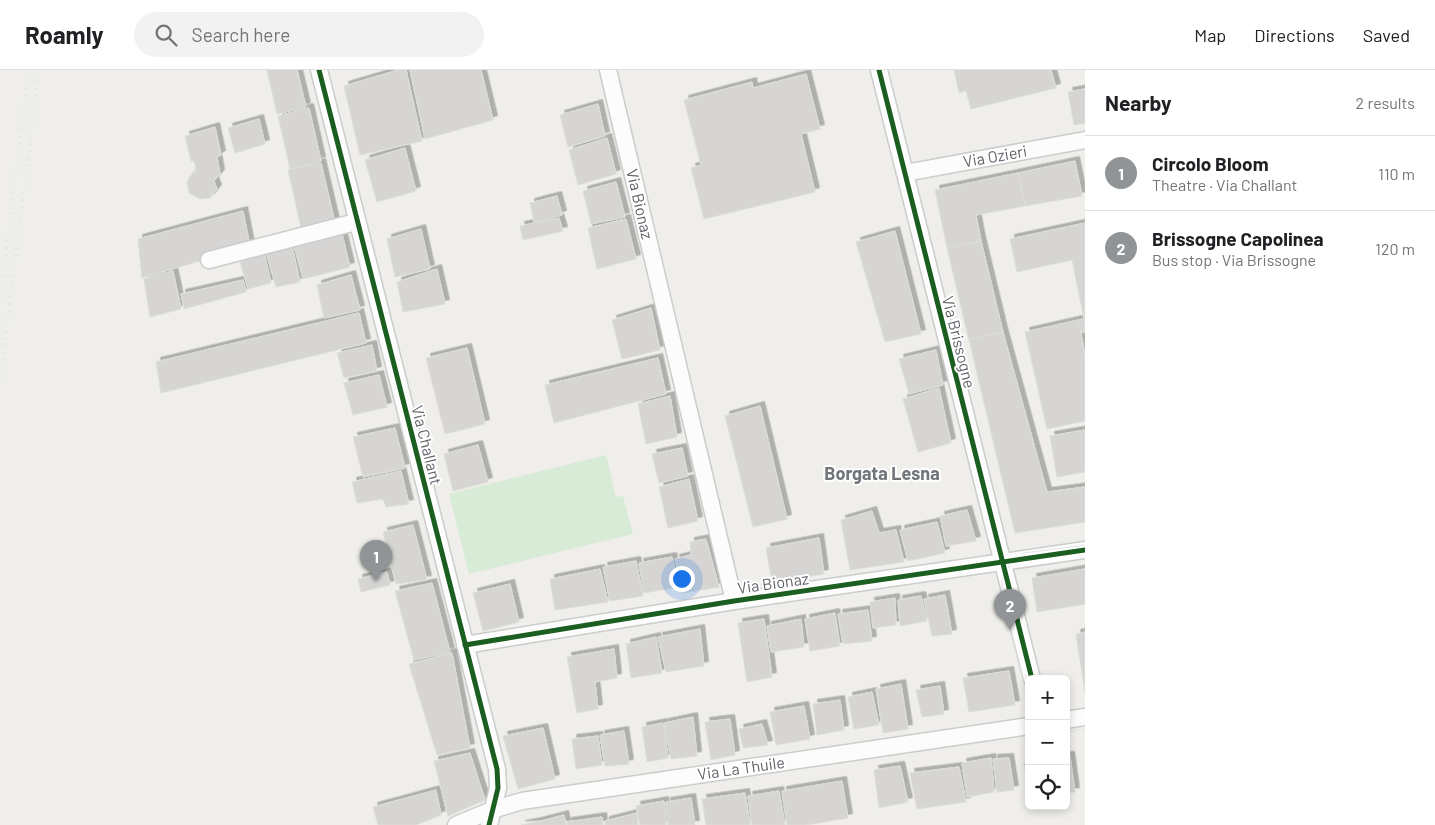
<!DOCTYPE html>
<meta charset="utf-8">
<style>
:root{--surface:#fff;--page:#f2f2f2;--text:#202124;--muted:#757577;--line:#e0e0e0;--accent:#919496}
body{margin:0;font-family:Barlow,sans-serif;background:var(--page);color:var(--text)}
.controls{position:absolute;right:15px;bottom:15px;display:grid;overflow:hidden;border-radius:8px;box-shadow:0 2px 8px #0003}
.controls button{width:45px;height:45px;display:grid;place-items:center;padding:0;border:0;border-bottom:1px solid var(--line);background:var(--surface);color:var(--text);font:25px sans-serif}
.you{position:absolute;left:681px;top:508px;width:18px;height:18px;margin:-12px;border:4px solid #fff;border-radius:50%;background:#1a73e8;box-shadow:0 0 0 8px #1a73e833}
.badge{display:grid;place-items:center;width:32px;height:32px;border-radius:50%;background:var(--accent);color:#fff;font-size:16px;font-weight:700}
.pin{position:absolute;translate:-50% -41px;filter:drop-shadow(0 1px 2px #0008)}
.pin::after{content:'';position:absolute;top:26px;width:18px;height:15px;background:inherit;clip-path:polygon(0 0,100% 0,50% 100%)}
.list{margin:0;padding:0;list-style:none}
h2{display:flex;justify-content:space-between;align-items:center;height:65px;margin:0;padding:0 20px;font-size:21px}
h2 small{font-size:16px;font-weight:400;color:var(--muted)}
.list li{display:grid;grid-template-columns:32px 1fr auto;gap:15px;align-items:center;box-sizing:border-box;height:75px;padding:0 20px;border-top:1px solid var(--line)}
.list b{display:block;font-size:19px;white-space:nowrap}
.list p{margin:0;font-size:16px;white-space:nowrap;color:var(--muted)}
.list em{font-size:16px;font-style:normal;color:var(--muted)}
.icon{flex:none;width:28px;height:28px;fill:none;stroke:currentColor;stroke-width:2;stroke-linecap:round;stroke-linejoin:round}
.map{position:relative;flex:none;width:1085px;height:755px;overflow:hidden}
header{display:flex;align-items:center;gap:30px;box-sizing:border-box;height:70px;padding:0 25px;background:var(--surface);border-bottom:1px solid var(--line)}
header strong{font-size:24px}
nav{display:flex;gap:28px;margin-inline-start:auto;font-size:18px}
.search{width:350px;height:45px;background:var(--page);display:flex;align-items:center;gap:12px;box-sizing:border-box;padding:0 18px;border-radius:28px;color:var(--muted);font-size:19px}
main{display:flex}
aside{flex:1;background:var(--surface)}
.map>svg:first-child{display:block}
</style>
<header>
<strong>Roamly</strong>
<div class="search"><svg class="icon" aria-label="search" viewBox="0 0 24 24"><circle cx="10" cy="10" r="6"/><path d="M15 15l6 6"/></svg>Search here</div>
<nav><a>Map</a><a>Directions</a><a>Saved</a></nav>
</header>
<main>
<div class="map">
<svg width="1085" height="755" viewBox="0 0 1085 755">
<defs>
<filter id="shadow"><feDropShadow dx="4.5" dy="-4.5" stdDeviation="0" flood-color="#0004"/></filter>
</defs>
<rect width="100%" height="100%" fill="#efeeea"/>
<!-- green -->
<polygon fill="#d8ebd6" points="606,385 616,427 623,426 633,464 469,504 449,424"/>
<!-- building -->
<g fill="#d6d5d3" stroke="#deddd9" filter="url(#shadow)">
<polygon points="267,0 297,0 306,37 277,44"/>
<polygon points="398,0 406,0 422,71 360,85 344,16"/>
<polygon points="410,0 481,0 493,50 425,69"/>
<polygon points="954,0 1051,0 1056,18 971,39 966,21 959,23"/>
<polygon points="806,4 820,59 801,64 815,122 704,149 691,98 701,95 684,30 752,12 753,18"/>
<polygon points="1085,19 1085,53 1074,55 1068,22"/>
<polygon points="598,34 605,66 568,77 560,45"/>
<polygon points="309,38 321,91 290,99 278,46"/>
<polygon points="259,49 265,74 235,83 228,58"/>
<polygon points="215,57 221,85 217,87 220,104 214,111 217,119 210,128 200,129 189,123 187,112 193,102 197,102 194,91 191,91 185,66"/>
<polygon points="607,68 616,104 578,115 569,80"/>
<polygon points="405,78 416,121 377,132 365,90"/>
<polygon points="1075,91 1082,126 1025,136 1018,103"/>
<polygon points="321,93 335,153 302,162 288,100"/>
<polygon points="1018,103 1025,136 976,145 981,171 947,178 935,120"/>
<polygon points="616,112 625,147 591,154 583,121"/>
<polygon points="557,126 562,145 534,152 530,133"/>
<polygon points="243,141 250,176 142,208 138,169"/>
<polygon points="559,148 563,161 523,170 520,156"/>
<polygon points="626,149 636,189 597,199 588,158"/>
<polygon points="1085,153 1085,248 1084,249 1072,190 1017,202 1010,169"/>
<polygon points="421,159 430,199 395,207 387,169"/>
<polygon points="895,161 921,264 885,272 856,172"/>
<polygon points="342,164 350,197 303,209 294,175"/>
<polygon points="981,171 1003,262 969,270 947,178"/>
<polygon points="292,176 300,212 276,217 266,182"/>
<polygon points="264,183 271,213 248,219 239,188"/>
<polygon points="437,199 445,234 403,242 397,212"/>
<polygon points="173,201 181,239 150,247 144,209"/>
<polygon points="351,205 360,240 324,248 317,215"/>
<polygon points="243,210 246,222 184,239 181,224"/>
<polygon points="651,238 660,280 622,289 612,250"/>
<polygon points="359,243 366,273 161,323 156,292"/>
<polygon points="1084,249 1085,262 1080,263 1078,250"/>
<polygon points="1078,250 1085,284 1085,351 1047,359 1025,262"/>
<polygon points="1003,262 1047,422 1085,417 1085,452 1015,463 969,270"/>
<polygon points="372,275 377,301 344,308 337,283"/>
<polygon points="467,278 485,354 445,364 426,288"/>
<polygon points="936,280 943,315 909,324 899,289"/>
<polygon points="658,288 666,324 554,353 545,315"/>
<polygon points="379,305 387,337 353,345 344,313"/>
<polygon points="939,318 951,373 918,382 903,329"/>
<polygon points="670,326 677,367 646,374 638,334"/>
<polygon points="760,336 787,449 753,457 725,346"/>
<polygon points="395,358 405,398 363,407 353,367"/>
<polygon points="1085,360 1085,402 1057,407 1050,366"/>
<polygon points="478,375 488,412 453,421 444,384"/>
<polygon points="682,378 688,406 659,413 652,384"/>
<polygon points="401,401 409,434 386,437 383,429 357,433 352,412"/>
<polygon points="689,409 698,451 668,458 659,417"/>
<polygon points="967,440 976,471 946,476 940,446"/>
<polygon points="872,441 879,463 896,460 904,492 850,500 841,450"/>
<polygon points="937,452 945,483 908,491 900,460"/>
<polygon points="413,455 427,510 396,514 383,462"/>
<polygon points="819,468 824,504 772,512 766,478"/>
<polygon points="706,469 719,517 684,523 675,489 691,485 690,472"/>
<polygon points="672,487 679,517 644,523 639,493"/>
<polygon points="636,491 643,526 610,531 603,497"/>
<polygon points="600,499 608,532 555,540 550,509"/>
<polygon points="1085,499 1085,534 1037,542 1032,508"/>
<polygon points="387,502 390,515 361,522 358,509"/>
<polygon points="432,513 450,582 414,590 395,521"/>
<polygon points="510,514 519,552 483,561 473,523"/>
<polygon points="945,525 952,564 932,566 924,529"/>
<polygon points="921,526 927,551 900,556 898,530"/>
<polygon points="895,528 896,555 873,558 870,532"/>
<polygon points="868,540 872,571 843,574 838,544"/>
<polygon points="835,543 840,576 810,581 805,549"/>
<polygon points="764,549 772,607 747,612 738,553"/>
<polygon points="801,549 804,577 771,582 767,556"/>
<polygon points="700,559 704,596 666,602 658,567"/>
<polygon points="1085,562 1085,623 1076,564"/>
<polygon points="656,567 662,603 631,608 626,574"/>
<polygon points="614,579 617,608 595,612 598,639 577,643 567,587"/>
<polygon points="452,583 470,678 437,685 409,594"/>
<polygon points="1009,601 1015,635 969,642 963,608"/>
<polygon points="901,614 908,659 883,663 876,619"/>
<polygon points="940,616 944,644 922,647 916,620"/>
<polygon points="872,622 879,655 854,659 848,627"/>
<polygon points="840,630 844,660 817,665 813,634"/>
<polygon points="804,636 810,669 776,675 770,642"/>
<polygon points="693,647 697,686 671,689 664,653"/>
<polygon points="730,649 735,685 711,690 705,652"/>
<polygon points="663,653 668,688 647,692 642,657"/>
<polygon points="762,654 768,675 743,678 739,659"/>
<polygon points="543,658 555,709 518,719 503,666"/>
<polygon points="624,661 629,694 605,696 600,665"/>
<polygon points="598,666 602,695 576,699 572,669"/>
<polygon points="470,683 485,730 448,746 434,691"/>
<polygon points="1066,686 1070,686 1075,722 1066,723"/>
<polygon points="991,688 994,722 967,727 962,693"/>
<polygon points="1009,688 1014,720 997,722 993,689"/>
<polygon points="1029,692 1029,727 1024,693"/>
<polygon points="900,696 908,732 879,738 874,700"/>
<polygon points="959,697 966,732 917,739 910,703"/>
<polygon points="842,711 848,748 806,755 787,755 782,721"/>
<polygon points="436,720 441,745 416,755 378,755 373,737"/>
<polygon points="779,721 785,755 752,755 748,726"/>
<polygon points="745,723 750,755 706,755 702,729"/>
<polygon points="691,728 695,755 668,755 666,732"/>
<polygon points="664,731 666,755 640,755 636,736"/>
<polygon points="637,743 638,755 605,755 605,751"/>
<polygon points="564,745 566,755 521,755 537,752"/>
<polygon points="602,747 603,755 567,755 567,752"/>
</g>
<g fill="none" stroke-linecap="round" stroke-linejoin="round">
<defs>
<g id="street">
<polyline points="319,0 497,699 498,718 489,755"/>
<polyline points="608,0 734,531"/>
<polyline points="879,0 1032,609"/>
<polyline points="905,103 1085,70"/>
<polyline points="209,190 356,152"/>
<polyline points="465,575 734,531 1085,480"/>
<polyline points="1066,650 1085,647"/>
<polyline points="456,755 492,740 522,731 1029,656"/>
</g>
</defs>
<!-- street casing -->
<use href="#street" stroke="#cbcccc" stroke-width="19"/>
<!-- street -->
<use href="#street" stroke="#fdfcfc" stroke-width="16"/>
<!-- tram -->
<g stroke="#e4e4e4" stroke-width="1">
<polyline points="1029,634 1002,530 1002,509 1011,493 1024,483 1085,475"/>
<polyline points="1066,662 1085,659"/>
</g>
<!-- rail -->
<g stroke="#e4e4e4" stroke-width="4" stroke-dasharray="1 6" stroke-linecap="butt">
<polyline points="0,227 29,0"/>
<polyline points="0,311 39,0"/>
</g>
<defs>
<g id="cycleway">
<polyline points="319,0 497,699 498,718 489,755"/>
<polyline points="879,0 1032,609"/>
<polyline points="465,575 734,531 1085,480"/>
</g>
</defs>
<!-- cycleway casing -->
<use href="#cycleway" stroke="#fff" stroke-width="8"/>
<!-- cycleway -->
<use href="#cycleway" stroke="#1b5e20" stroke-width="5"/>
</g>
<g text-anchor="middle" stroke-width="4" stroke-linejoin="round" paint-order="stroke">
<!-- street labels -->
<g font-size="16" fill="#5f6368" stroke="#fff">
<text transform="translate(995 86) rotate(-10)" y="6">Via Ozieri</text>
<text transform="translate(640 134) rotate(77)" y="6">Via Bionaz</text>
<text transform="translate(959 272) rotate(76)" y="6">Via Brissogne</text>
<text transform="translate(427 375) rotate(76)" y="6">Via Challant</text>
<text transform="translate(773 513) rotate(-8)" y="6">Via Bionaz</text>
<text transform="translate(741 698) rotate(-8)" y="6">Via La Thuile</text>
</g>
<!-- neighbourhood labels -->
<g font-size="18" font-weight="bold" fill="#70757a" stroke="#fff">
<text x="882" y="410">Borgata Lesna</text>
</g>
</g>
</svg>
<div class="controls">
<button>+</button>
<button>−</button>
<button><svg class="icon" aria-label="locate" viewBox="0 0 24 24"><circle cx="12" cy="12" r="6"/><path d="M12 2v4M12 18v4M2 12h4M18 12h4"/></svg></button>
</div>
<div class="you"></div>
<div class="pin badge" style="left:376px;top:511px">1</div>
<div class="pin badge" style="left:1010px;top:560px">2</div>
</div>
<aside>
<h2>Nearby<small>2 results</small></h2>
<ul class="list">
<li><span class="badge">1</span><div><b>Circolo Bloom</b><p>Theatre · Via Challant</p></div><em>110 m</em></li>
<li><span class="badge">2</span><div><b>Brissogne Capolinea</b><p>Bus stop · Via Brissogne</p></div><em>120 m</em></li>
</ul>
</aside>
</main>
